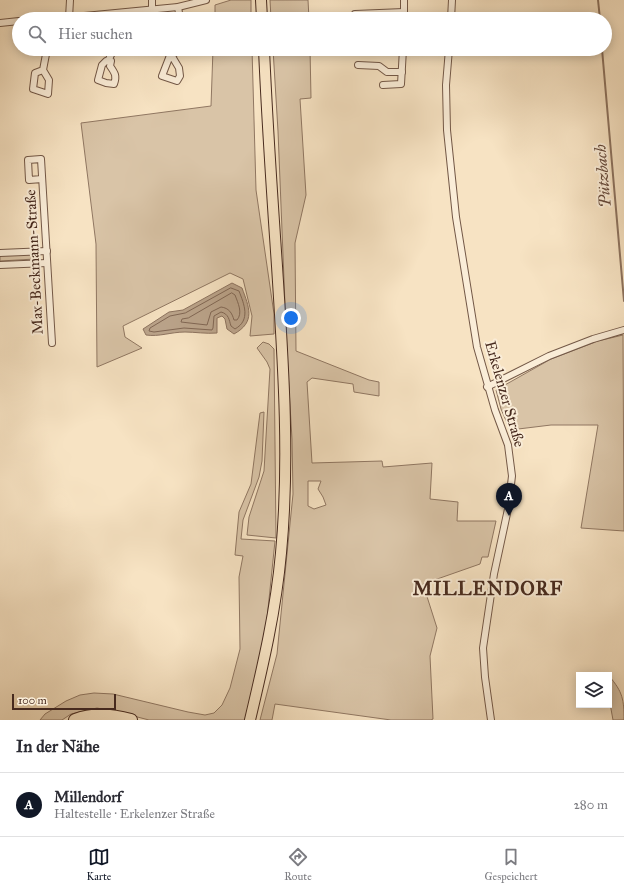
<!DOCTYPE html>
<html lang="de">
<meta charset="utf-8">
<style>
:root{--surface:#fff;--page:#f2f2f3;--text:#2b2b33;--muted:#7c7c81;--line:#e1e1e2;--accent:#111827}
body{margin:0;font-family:"IM FELL Great Primer",serif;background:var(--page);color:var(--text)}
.controls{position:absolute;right:12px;bottom:12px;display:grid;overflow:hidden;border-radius:0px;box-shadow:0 2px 10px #0003}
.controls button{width:36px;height:36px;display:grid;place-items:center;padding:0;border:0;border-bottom:1px solid var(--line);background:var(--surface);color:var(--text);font:20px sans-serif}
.scale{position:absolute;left:12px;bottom:10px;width:104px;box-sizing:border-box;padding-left:4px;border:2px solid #472a1e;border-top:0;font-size:11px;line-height:14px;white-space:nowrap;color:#472a1e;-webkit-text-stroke:3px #faedd8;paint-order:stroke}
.you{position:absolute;left:291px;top:318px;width:14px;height:14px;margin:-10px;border:3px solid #fff;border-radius:50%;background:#1a73e8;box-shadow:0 0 0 6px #1a73e833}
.badge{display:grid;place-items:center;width:26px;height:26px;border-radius:50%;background:var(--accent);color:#fff;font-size:13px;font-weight:700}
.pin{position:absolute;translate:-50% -33px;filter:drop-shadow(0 1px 2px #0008)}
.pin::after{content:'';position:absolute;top:21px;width:14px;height:12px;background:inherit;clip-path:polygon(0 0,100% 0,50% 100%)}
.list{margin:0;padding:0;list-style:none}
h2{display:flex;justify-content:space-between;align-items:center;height:52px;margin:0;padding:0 16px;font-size:17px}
h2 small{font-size:13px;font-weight:400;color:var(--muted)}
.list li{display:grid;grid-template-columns:26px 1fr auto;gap:12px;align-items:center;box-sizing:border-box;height:64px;padding:0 16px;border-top:1px solid var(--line)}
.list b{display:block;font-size:15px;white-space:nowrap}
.list p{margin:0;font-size:13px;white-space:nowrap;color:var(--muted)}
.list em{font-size:13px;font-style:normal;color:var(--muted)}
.icon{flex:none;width:22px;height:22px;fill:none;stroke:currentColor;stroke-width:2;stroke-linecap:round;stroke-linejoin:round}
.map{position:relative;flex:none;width:624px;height:720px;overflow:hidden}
.search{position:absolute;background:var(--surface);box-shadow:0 2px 10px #0003;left:12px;right:12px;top:12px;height:44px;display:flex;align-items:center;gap:10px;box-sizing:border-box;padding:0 14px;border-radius:22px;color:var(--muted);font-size:15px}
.sheet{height:116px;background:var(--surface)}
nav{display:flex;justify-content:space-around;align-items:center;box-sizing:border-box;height:56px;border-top:1px solid var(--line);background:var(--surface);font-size:11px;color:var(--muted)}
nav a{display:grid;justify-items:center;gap:2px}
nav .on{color:var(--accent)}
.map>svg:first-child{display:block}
</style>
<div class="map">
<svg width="624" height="720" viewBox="0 0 624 720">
<rect width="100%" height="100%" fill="#f7e3c3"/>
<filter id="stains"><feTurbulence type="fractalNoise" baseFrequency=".005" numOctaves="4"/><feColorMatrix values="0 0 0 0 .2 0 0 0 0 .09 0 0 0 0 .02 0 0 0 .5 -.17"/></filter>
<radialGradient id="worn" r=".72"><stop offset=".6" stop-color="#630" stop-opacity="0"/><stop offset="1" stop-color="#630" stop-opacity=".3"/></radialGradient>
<!-- green -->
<g fill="#d9c4a7" stroke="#907762" fill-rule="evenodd">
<polygon points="231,0 251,0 251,19 215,19 215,5"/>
<polygon points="270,0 308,0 309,19 271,19"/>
<polygon points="213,49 252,49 256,190 274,314 274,334 250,336 252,316 243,279 230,273 123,326 125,337 142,348 97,367 96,244 81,123 211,106"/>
<path d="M273,49h37l1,49 -11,1 6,96 -11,48 1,108 73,29 10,2v14l-25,-4 -1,-8 -41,-6 -5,4 5,81 70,-2 1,6 49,-4 -2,36 28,3 -1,19h39l-8,36h-6l-2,7 -57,20 14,44 -7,28 3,63 -2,1h-40l-116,-16 -3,16h-12l17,-66 16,-160 -1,-55 -5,-85 -9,-223zM308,481h13l-3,8 5,8 3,8 -12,4 -6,-3z"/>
<polygon points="35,253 37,257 35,259 0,261 0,255"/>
<polygon points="623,335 624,531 581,528 598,425 551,425 510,430 501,409 496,390 551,359 598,341"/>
<polygon points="263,342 269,344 274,349 276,538 247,535 249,517 264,471 270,369 267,362 257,348"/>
<polygon points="264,412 262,461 259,477 243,520 241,539 275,541 265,638 245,720 149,720 122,713 97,708 71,714 62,720 40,720 45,714 66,701 80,695 94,693 113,694 188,712 205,715 214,713 222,705 230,688 240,649 239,577 243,556 235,555 239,512 251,484 260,413"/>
<path d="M609,676c14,16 15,24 15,44h-11l-4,-22z"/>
</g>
<!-- water -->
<path fill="#bba48b" stroke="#8d735f" d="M232,283l10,5c7,19 14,34 -8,46l-7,-5 -2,-10 -3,-3 -5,2v15c-11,1 -22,-1 -32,-1 -14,0 -26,5 -39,3l-3,-6 26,-17 14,-2z"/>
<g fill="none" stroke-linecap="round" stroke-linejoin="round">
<!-- shore -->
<g stroke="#816754" stroke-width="1">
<path d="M231,288l8,3c5,13 12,29 -4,38l-4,-3c-2,-6 -2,-12 -10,-14l-7,4 -1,12 -1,2 -28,-2 -30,4 -5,-1 1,-3 20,-12 15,-3z"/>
<path d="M232,293l3,2c3,8 8,18 2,25h-3c-2,-7 -5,-12 -13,-13l-10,5 -4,13 -26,-3 1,-3 6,-1z"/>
</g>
<!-- stream -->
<g stroke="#8d735f" stroke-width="2">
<polyline points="598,0 600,19"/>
<polyline points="602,49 624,301"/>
</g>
<defs>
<g id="minor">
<polyline points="152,0 152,10"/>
<polyline points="178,7 180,19"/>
<polyline points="355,14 404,12"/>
<polyline points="69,18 70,0"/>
<polyline points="53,19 178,7 206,0"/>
<polyline points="404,19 404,0"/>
<polyline points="451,19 452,0"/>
<polyline points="0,23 19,21"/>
<polyline points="449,49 446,85 447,130 456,217 477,347 495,410 508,445 512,476 508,509 494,574 483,648 485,677 491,720"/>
<polyline points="169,58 173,58 179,68 180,76 177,81 162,76 169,58 175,53 176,49"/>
<path d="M108,61h3l-1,5c5,7 7,10 4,18l-8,-1 -8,-3 4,-15 4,-4h2l6,-12"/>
<polyline points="358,65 379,66 387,72 402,72"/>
<polyline points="43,70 35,73 33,89 48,94 49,80 43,70 47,49"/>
<polyline points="383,85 401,84 403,49"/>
<polyline points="42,179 29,180 28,160 41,159 52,343"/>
<polyline points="0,253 47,251"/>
<polyline points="0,265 47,263"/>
<polyline points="487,387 549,356 593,339 624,330"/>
</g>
<g id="primary">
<polyline points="261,0 262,19"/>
<path d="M250,720c13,-55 26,-110 31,-167 9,-95 2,-192 -4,-287 -5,-73 -10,-145 -13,-217"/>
</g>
<path id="motorway" d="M75,720c18,-7 38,-5 56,0"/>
</defs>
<!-- minor casing -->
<use href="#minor" stroke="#735847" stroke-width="8"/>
<!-- primary casing -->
<use href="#primary" stroke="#472a1e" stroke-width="12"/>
<!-- motorway casing -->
<use href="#motorway" stroke="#472a1e" stroke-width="14"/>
<!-- minor -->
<use href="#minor" stroke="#faedd8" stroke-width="6"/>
<!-- primary -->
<use href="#primary" stroke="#f7e3c3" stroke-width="10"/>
<!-- motorway -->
<use href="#motorway" stroke="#f7e3c3" stroke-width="12"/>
</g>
<g text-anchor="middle" stroke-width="4" stroke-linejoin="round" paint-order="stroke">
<!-- street labels -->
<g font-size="15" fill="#472a1e" stroke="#faedd8">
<text transform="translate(34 262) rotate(-93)" y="5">Max-Beckmann-Straße</text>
<text transform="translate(505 394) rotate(74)" y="5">Erkelenzer Straße</text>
</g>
<!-- water labels -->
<g font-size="16" font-style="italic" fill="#644839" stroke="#faedd8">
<text transform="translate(602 176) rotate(-95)" y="6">Pützbach</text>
</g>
<!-- district labels -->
<g font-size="19" font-weight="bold" letter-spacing="1" fill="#472a1e" stroke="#faedd8">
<text x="488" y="595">MILLENDORF</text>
</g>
</g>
<rect width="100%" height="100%" filter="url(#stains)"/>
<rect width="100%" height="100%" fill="url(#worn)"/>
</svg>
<div class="controls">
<button><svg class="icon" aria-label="layers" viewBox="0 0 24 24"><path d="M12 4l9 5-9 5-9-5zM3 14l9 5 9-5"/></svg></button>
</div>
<div class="scale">100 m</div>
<div class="you"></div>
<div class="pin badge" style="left:509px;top:516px">A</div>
<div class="search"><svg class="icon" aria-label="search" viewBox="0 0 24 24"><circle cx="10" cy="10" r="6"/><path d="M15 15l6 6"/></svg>Hier suchen</div>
</div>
<section class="sheet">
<h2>In der Nähe<small></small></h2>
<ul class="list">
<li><span class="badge">A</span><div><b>Millendorf</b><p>Haltestelle · Erkelenzer Straße</p></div><em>280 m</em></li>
</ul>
</section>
<nav>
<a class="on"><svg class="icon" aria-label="map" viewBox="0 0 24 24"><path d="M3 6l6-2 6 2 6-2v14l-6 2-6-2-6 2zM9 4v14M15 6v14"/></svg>Karte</a>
<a><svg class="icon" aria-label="directions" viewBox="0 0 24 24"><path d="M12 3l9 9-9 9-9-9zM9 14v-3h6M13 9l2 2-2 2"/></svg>Route</a>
<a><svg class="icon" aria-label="saved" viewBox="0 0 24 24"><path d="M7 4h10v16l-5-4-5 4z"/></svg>Gespeichert</a>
</nav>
